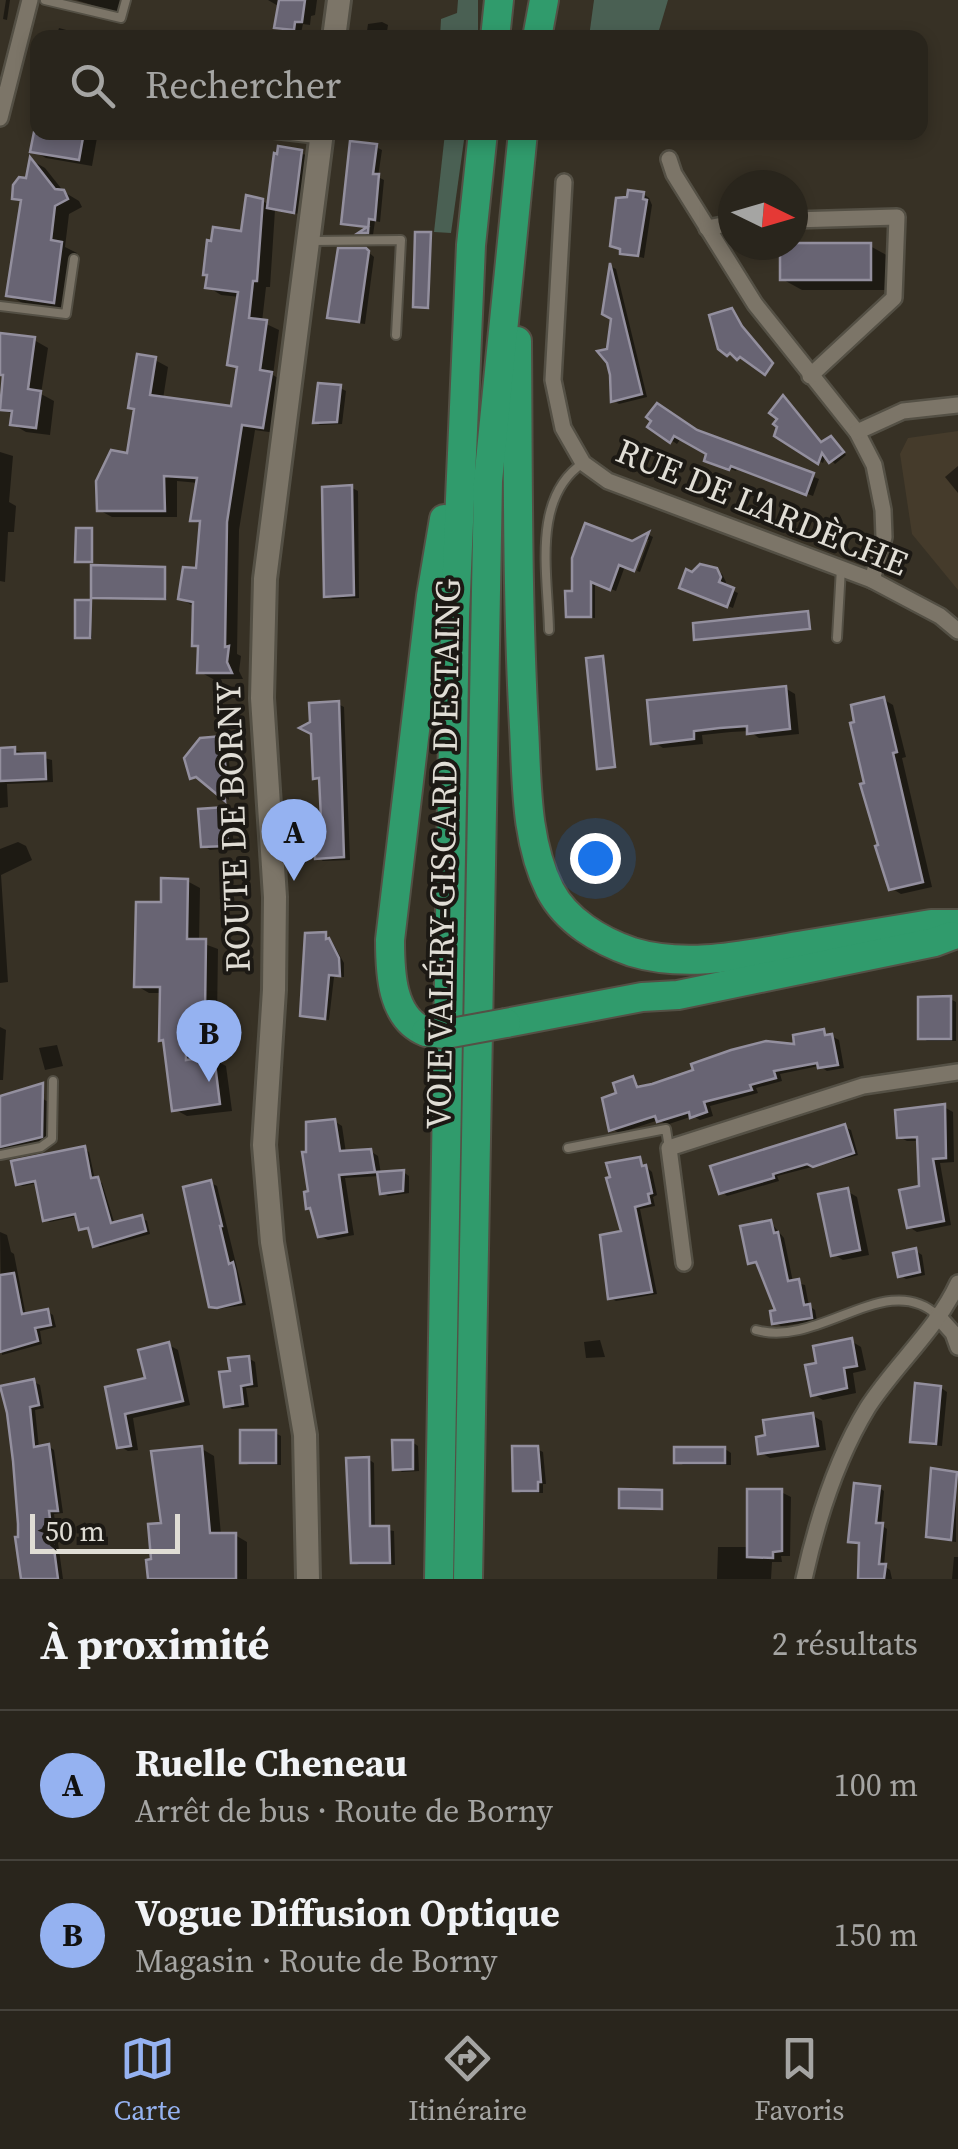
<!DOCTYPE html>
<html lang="fr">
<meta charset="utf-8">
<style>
:root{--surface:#29251c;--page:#353129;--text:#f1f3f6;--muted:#a5a5a3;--line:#45423b;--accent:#95b2f1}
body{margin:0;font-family:"Source Serif 4",serif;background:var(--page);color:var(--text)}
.compass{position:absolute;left:718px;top:170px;width:90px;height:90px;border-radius:50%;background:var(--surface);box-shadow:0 5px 15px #0003;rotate:95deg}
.scale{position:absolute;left:30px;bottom:25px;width:150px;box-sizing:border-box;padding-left:10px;border:5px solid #e0ddd5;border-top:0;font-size:28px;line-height:35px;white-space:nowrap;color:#e0ddd5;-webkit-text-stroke:8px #1c1914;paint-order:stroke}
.you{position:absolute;left:595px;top:858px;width:35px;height:35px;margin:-25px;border:8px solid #fff;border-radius:50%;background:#1a73e8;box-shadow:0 0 0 15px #1a73e833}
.badge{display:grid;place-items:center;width:65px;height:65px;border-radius:50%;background:var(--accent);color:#111;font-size:32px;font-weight:700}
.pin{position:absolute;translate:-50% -82px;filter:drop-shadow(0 2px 5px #0008)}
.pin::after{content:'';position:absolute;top:52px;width:35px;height:30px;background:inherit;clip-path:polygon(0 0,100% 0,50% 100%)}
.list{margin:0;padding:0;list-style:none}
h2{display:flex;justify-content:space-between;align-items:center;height:130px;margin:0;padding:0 40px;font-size:42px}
h2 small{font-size:32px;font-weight:400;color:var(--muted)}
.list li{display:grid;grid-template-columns:65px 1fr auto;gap:30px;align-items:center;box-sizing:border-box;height:150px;padding:0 40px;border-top:2px solid var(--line)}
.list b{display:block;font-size:38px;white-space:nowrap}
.list p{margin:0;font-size:32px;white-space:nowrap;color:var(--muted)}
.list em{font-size:32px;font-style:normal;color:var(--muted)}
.icon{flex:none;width:55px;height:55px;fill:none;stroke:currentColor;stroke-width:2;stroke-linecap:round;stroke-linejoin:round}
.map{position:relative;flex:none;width:958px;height:1579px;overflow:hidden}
.search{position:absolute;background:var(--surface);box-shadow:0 5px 15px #0003;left:30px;right:30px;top:30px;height:110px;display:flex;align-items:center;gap:25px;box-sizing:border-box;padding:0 35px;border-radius:20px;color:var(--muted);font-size:38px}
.sheet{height:430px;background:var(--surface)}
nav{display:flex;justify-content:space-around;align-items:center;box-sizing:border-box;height:140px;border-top:2px solid var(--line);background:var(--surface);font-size:28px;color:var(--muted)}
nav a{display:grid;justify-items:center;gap:5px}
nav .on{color:var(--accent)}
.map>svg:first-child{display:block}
</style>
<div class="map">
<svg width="958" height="1579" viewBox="0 0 958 1579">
<rect width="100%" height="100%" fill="#373125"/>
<!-- education -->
<polygon fill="#453b2b" points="958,431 958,590 912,534 900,454 908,438"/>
<!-- green -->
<g fill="#4a6053">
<polygon points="458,0 478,0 478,37 440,37 441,19 457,13"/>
<polygon points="594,0 668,0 657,37 589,37"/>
<polygon points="445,133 465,133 451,233 434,232"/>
</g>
<!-- shadow -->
<g fill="#0007">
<polygon points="6,0 10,0 7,20 3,19"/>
<polygon points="76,0 131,0 127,16"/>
<polygon points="268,0 317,0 315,15 311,16 310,25 303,24 301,33 284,31 277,27 280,7"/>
<polygon points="382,22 388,25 386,38 366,38 368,24"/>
<polygon points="59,28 77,33 84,38 56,38"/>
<polygon points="38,126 38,132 98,132 92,166 46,158 33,151"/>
<polygon points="376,147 382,150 378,177 384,180 380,222 375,221 373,235 367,235 363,233 369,228 343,223"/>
<polygon points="277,149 307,155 299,214 275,210 270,287 266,287 262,322 279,330 273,375 284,382 276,433 255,430 239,530 237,654 241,656 239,671 243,679 213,679 200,672 200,648 194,645 193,606 180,598 198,570 202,525 193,520 199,483 177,481 177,517 112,517 99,510 129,456 155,360 168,367 163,399 233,408 239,369 230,364 240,297 221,295 208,287 262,201 270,205"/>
<polygon points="31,160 45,168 64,192 79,201 82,207 69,214 65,247 77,253 69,309 24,304 9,295 23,203 15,198 28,180"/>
<polygon points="643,194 649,198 652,205 644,258 622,253"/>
<polygon points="430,234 430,308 418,307"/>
<polygon points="870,246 890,257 890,290 802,290 782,279"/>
<polygon points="366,250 374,257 365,324 336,320 329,316"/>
<polygon points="612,267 616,269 647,397 619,404 613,400 609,351 614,318 605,312"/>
<polygon points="0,335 34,340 48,348 41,394 54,401 50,435 26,432 12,424 14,415 1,408 4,375 0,374"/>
<polygon points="340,388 346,391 342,424 320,425 315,422"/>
<polygon points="787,401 822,444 836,442 846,455 835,464 826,455 823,463 777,435"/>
<polygon points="651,427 698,433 819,479 813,496 738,468 736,471 713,463 709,453 681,438 677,444"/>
<polygon points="0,452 13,456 9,502 16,506 14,532 8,532 5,582 0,581"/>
<polygon points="958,466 958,493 945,477"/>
<polygon points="352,488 358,491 359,598 333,599 326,596"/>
<polygon points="649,535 653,537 640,572 637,571 649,540 644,540 625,566 616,591 595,583 595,618 568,615 574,593 632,544"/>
<polygon points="164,569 167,599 95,598"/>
<polygon points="716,570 722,574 726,582 724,587 738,593 733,608 687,590"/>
<polygon points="90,603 92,638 79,638"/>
<polygon points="808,614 811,629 697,639"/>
<polygon points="602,659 616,767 602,769 600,768"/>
<polygon points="785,688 795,694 799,734 759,738 749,731 731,732 702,735 703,744 663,748 654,742"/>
<polygon points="883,699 893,705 906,757 902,758 932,887 901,894 891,888 882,847"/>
<polygon points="338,704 344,707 350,860 323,861 317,857 324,821 322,781 315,777"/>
<polygon points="222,738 227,741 231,782 228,783 229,800 202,779 192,777"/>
<polygon points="14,750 52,760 53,782 7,784 8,807 0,808 0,751"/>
<polygon points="225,809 231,813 234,848 210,850 204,846"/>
<polygon points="18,842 26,846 32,860 1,875 8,982 0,983 0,849"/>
<polygon points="187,881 200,888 199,942 218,949 217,1019 198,1018 198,1061 213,1059 226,1066 232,1111 187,1116 174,1109 166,1042 161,1040 162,993 149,993 137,986 163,905"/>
<polygon points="325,935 330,938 344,963 344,977 334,977 329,1020 302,1015"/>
<polygon points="950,999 956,1002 956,1041 927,1041 921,1037"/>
<polygon points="0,1027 6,1030 3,1080 0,1080"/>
<polygon points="823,1032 839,1040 844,1068 827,1071 819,1066 780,1074 782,1081 756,1088 758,1093 710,1106 713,1116 700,1120 693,1116 666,1125 659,1120 619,1133 612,1129 619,1095 633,1079 641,1088 797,1046"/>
<polygon points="57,1045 63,1066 45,1070 39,1048"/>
<polygon points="43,1099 52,1104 51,1142 0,1155 0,1111"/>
<polygon points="944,1107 953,1112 954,1162 940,1163 951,1225 917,1232 909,1227 922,1188 919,1141 907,1141 899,1137"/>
<polygon points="334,1121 342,1126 346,1153 370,1151 378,1156 381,1174 403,1172 409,1176 409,1193 388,1196 382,1193 380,1176 345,1178 354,1235 328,1240 320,1236 310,1193"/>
<polygon points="845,1127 851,1130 858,1155 777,1176 779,1181 727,1196 722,1192"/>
<polygon points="84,1149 89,1152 95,1180 102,1183 115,1225 142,1218 147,1221 150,1234 100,1248 95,1245 91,1230 82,1229 78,1216 50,1222 45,1219 38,1183 23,1186 18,1184"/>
<polygon points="639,1160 652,1172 657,1195 653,1197 655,1206 640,1209 657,1294 616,1301 610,1298"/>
<polygon points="211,1183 217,1186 246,1305 217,1309 211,1305"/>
<polygon points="847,1191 857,1197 869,1255 843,1260 833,1254"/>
<polygon points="771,1223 784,1238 793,1282 805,1285 809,1306 815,1310 817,1321 781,1326 775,1323 779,1312 760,1265 750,1263"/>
<polygon points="0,1232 7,1235 11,1252 14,1254 26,1316 48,1312 53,1315 56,1327 40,1331 42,1344 2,1355"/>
<polygon points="916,1251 922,1255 925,1275 906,1279 900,1275"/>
<polygon points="600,1340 605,1357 586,1358 584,1342"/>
<polygon points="851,1341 861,1347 866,1370 853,1373 856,1393 823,1400 813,1394"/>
<polygon points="169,1345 178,1350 190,1405 133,1418 138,1450 128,1451 119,1446 108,1388 148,1380"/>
<polygon points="248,1358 255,1362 258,1387 246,1388 249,1407 232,1409 226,1405"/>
<polygon points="34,1382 40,1385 44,1408 35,1410 39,1448 48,1446 54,1450 63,1513 54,1514 63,1579 23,1579 15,1461"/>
<polygon points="941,1388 947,1392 942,1446 919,1444 913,1440"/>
<polygon points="813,1416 822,1421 826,1450 770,1458 760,1452"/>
<polygon points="275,1433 281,1436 281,1465 249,1465 242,1462"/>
<polygon points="412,1442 418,1446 419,1471 402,1472 396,1468"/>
<polygon points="202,1449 214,1456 221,1535 235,1535 247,1542 247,1579 151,1579 164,1525"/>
<polygon points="537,1449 543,1452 546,1484 543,1484 543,1493 521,1493 515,1489"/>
<polygon points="725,1449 731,1453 731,1465 683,1465 677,1461"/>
<polygon points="368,1459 374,1463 375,1528 394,1531 395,1565 359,1565 353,1562"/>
<polygon points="956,1474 956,1542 935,1539 929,1536"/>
<polygon points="879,1488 884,1491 881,1525 887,1529 884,1566 890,1570 892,1579 861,1579 861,1544 851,1541"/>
<polygon points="781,1492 791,1497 790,1556 781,1556 782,1562 772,1562 771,1579 717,1579 718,1547 750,1547"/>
<polygon points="954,1557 958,1557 958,1579 952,1579"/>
</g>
<!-- building -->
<g fill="#686473" stroke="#938f9e" stroke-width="2.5">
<polygon points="279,0 305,0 302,22 295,22 294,30 274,28"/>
<polygon points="34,132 84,132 79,160 30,152"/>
<polygon points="350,141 377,144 373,174 379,174 375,220 369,219 368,233 358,233 367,227 341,224"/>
<polygon points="278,146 302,150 294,213 267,208 274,153 277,154"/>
<polygon points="30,157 55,189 64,190 68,199 55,206 51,240 62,242 54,303 6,296 21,200 12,199 13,185 19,177 26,178"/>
<polygon points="628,190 644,192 643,199 647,200 638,256 620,254 620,249 610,246 616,198 627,197"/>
<polygon points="246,195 263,199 257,281 253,281 249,318 267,320 260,370 272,372 263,428 242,425 227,522 225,647 229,646 227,662 232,673 197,673 198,646 192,646 193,602 178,599 183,567 196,568 200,521 190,521 197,478 164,476 165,511 97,511 96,481 111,450 127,453 134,409 128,408 137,354 156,357 150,395 231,406 237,367 227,365 238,292 205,288 207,275 203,275 207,240 211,241 213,227 241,231"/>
<polygon points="415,232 431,232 428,308 413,307"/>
<polygon points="793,243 871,243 871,280 780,280 780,245"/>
<polygon points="338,248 366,248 369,251 359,322 327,318"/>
<polygon points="610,263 642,394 611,402 610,375 607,363 597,351 607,349 611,319 602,314"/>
<polygon points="732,308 742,326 773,363 765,375 740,357 737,360 730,353 727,356 718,349 709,315"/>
<polygon points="0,333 35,337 28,389 41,391 36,428 10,425 12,411 0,410 3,375 0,375"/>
<polygon points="318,383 341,385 337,422 313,423"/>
<polygon points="783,395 821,442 831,436 844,452 829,463 822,453 818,464 774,436 777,427 773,424 777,419 769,413"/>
<polygon points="657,403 697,430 814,473 806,495 731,466 729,470 704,461 706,454 674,436 670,443 647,427 651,421 646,417"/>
<polygon points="352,485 354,595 324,597 322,487"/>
<polygon points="585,523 632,541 649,532 634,571 619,565 610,590 591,582 591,617 566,617 565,591 572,591 572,558"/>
<polygon points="76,528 92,528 92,562 75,562"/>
<polygon points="700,564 717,568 721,577 719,582 734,588 727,607 679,588 686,569 692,572"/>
<polygon points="91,565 165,567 165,599 91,598"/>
<polygon points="75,600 91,600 90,638 75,638"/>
<polygon points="808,611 810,629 694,640 693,623"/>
<polygon points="603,656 615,767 597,769 586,658"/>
<polygon points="786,686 790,729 747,734 747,726 720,728 694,731 694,739 651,744 647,700"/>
<polygon points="884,697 897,752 893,753 923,882 889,890 875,846 878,845 860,784 864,783 850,723 854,722 851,705"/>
<polygon points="339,701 344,857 315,859 313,819 321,819 319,778 313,779 311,734 299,728 310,722 309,703"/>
<polygon points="222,736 227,780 223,781 225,801 196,777 190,779 184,758 200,738"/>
<polygon points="15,747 15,754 45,753 46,779 0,781 0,748"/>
<polygon points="225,807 228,846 201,847 198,809"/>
<polygon points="161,878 188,879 187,939 206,939 205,1013 186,1013 186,1060 214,1056 220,1104 172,1111 163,1040 159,1041 160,987 134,987 136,902 161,902"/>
<polygon points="326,932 326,939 329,938 339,958 340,976 329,975 325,1019 300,1016 305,933"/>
<polygon points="951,996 951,1039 918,1039 918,997"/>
<polygon points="824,1029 825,1035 832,1034 838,1065 818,1068 817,1063 774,1071 776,1078 750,1085 752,1090 704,1102 707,1112 690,1118 689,1112 657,1122 655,1116 609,1131 602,1098 616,1093 613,1083 633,1076 637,1087 652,1084 693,1070 691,1064 731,1050 766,1041 794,1044 793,1035"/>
<polygon points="43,1083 42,1137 0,1147 0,1096"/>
<polygon points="945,1104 946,1158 933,1159 944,1221 907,1228 899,1190 919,1186 917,1137 897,1138 895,1110"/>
<polygon points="335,1119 340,1151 371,1149 375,1172 339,1175 347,1232 318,1237 310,1208 306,1209 304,1192 308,1191 302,1152 306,1152 306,1122"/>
<polygon points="845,1124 854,1153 813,1167 807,1164 773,1174 774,1178 719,1194 710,1166"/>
<polygon points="85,1146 91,1178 98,1177 111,1223 142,1215 146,1231 93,1247 88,1228 79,1230 75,1214 43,1221 35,1181 16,1185 11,1161"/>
<polygon points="640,1157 642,1166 646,1165 652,1193 648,1194 650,1203 635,1207 652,1292 608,1299 600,1235 621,1231 606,1178 610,1177 606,1163"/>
<polygon points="404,1170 403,1191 380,1194 377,1172"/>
<polygon points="211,1180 222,1226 220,1226 229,1264 233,1262 235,1270 241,1302 217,1308 209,1307 183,1187"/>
<polygon points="848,1188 860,1250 831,1256 818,1194"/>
<polygon points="771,1220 774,1233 778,1232 788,1281 799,1279 804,1305 810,1304 812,1318 772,1324 770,1311 775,1310 756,1262 748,1264 740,1226"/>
<polygon points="916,1248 920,1272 898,1277 893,1253"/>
<polygon points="14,1273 22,1314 48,1309 51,1325 35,1328 38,1341 0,1352 0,1275"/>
<polygon points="852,1338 857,1366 844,1368 847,1388 811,1396 805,1365 816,1363 813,1346"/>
<polygon points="169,1342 183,1401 125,1414 131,1446 117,1448 105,1387 145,1378 138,1350"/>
<polygon points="249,1356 252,1384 241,1386 243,1404 224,1407 219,1372 230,1371 228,1358"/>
<polygon points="34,1379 39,1405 30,1407 34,1447 49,1444 58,1511 49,1511 58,1579 21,1579 15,1537 18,1537 18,1524 13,1461 7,1413 0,1386"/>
<polygon points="915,1383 941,1386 936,1444 910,1442"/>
<polygon points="813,1413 818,1446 758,1454 756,1437 765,1435 763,1420"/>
<rect x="240" y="1430" width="36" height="33"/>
<polygon points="392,1440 413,1440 413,1469 393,1470"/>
<polygon points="202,1446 210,1533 236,1533 236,1579 148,1579 146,1560 151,1559 148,1524 161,1523 151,1451"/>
<polygon points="512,1446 538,1446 541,1482 538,1482 538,1491 513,1491"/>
<rect x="674" y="1447" width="51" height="16"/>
<polygon points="369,1457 370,1526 389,1526 390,1563 351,1563 346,1458"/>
<polygon points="931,1468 957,1472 951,1540 926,1537"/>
<polygon points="854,1483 880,1486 876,1523 883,1523 879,1564 886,1564 884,1579 858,1579 859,1543 848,1542"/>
<polygon points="619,1489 662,1490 662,1509 619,1508"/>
<polygon points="747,1489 782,1489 782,1551 773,1552 773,1558 747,1557"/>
</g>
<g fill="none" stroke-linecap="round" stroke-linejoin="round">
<defs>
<g id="lane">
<polyline points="45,0 121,18 126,0"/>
<polyline points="256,132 316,139"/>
<polyline points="313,241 401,240 396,335"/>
<polyline points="0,306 66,314 74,259"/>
<path d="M549,630c-1,-55 -18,-132 34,-167"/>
<polyline points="837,638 841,568"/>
<polyline points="568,1148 666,1129 669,1148"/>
<polyline points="0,1155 41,1147 52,1139 53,1081"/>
<path d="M756,1330c64,18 130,-61 181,-15"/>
</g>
<g id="street">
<polyline points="0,118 30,0"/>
<polyline points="669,159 674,174 755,304 857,432 874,465 883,510 884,537 872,580"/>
<polyline points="564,182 553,380 563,428 583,463 608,481 872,580 940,616 958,631"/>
<polyline points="793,220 897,217 894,298 810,376"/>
<polyline points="707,228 733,223"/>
<polyline points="857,432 903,411 958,405"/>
<polyline points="684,1263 669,1148 863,1086 958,1072"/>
<polyline points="937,1315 953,1333 958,1347"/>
<path d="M804,1579c13,-59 32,-120 64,-172 27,-42 69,-78 90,-124"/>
</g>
<g id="secondary">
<polyline points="334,38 339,0"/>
<polyline points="308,1579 305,1435 272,1242 264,1145 274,990 275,897 262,698 265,579 322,132"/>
</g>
<g id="highway">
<polyline points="495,38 499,0"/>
<polyline points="537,38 544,0"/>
<path d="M517,341c1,128 0,257 7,386 3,54 1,113 26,163 16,31 50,51 82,62 56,17 117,2 172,-7 43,-7 85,-14 127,-21h27"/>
<polyline points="506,1023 642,997 678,995 935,942 951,936"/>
<path d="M426,1032c-35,-14 -36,-60 -36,-92l41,-344 13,-77"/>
<polyline points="439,1579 455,615 471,245 483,132"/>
<polyline points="468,1579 488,481 523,132"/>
</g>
</defs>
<!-- lane casing -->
<use href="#lane" stroke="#545045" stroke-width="12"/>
<!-- street casing -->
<use href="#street" stroke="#545045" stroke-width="20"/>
<!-- secondary casing -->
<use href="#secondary" stroke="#545045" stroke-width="28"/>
<!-- highway casing -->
<use href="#highway" stroke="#545045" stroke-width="32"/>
<!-- lane -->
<use href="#lane" stroke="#7c7568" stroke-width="8"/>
<!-- street -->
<use href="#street" stroke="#7c7568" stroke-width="15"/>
<!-- secondary -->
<use href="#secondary" stroke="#7c7568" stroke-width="22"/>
<!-- highway -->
<use href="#highway" stroke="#309b6c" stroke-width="28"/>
<defs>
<polyline id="highway-bridge" points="426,1032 446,1034 506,1023"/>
</defs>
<!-- highway-bridge casing -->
<use href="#highway-bridge" stroke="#545045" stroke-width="32" stroke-linecap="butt"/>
<!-- highway-bridge -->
<use href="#highway-bridge" stroke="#309b6c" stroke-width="28"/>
</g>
<g text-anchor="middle" stroke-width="8" stroke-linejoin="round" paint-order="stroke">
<!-- street labels -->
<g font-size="35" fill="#e0ddd5" stroke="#1c1914">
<text transform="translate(762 507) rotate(22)" y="12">RUE DE L'ARDÈCHE</text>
<text transform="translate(233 827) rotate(-92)" y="12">ROUTE DE BORNY</text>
<text transform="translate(443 854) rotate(-89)" y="12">VOIE VALÉRY-GISCARD D'ESTAING</text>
</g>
</g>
</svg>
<svg class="compass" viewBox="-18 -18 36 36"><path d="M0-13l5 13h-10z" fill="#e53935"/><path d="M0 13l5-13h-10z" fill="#a5a5a3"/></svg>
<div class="scale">50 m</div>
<div class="you"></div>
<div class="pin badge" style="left:294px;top:881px">A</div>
<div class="pin badge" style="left:209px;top:1082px">B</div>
<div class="search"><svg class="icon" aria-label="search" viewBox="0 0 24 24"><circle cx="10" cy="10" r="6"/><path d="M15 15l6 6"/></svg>Rechercher</div>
</div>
<section class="sheet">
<h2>À proximité<small>2 résultats</small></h2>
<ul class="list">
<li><span class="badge">A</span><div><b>Ruelle Cheneau</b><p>Arrêt de bus · Route de Borny</p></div><em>100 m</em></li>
<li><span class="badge">B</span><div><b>Vogue Diffusion Optique</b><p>Magasin · Route de Borny</p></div><em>150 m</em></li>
</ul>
</section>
<nav>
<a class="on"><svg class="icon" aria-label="map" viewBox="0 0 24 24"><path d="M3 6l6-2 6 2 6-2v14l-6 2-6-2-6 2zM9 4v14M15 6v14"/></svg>Carte</a>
<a><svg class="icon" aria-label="directions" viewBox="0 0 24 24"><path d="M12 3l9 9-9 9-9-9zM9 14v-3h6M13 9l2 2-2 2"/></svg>Itinéraire</a>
<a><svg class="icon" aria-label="saved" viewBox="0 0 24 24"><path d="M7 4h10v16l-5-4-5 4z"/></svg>Favoris</a>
</nav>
